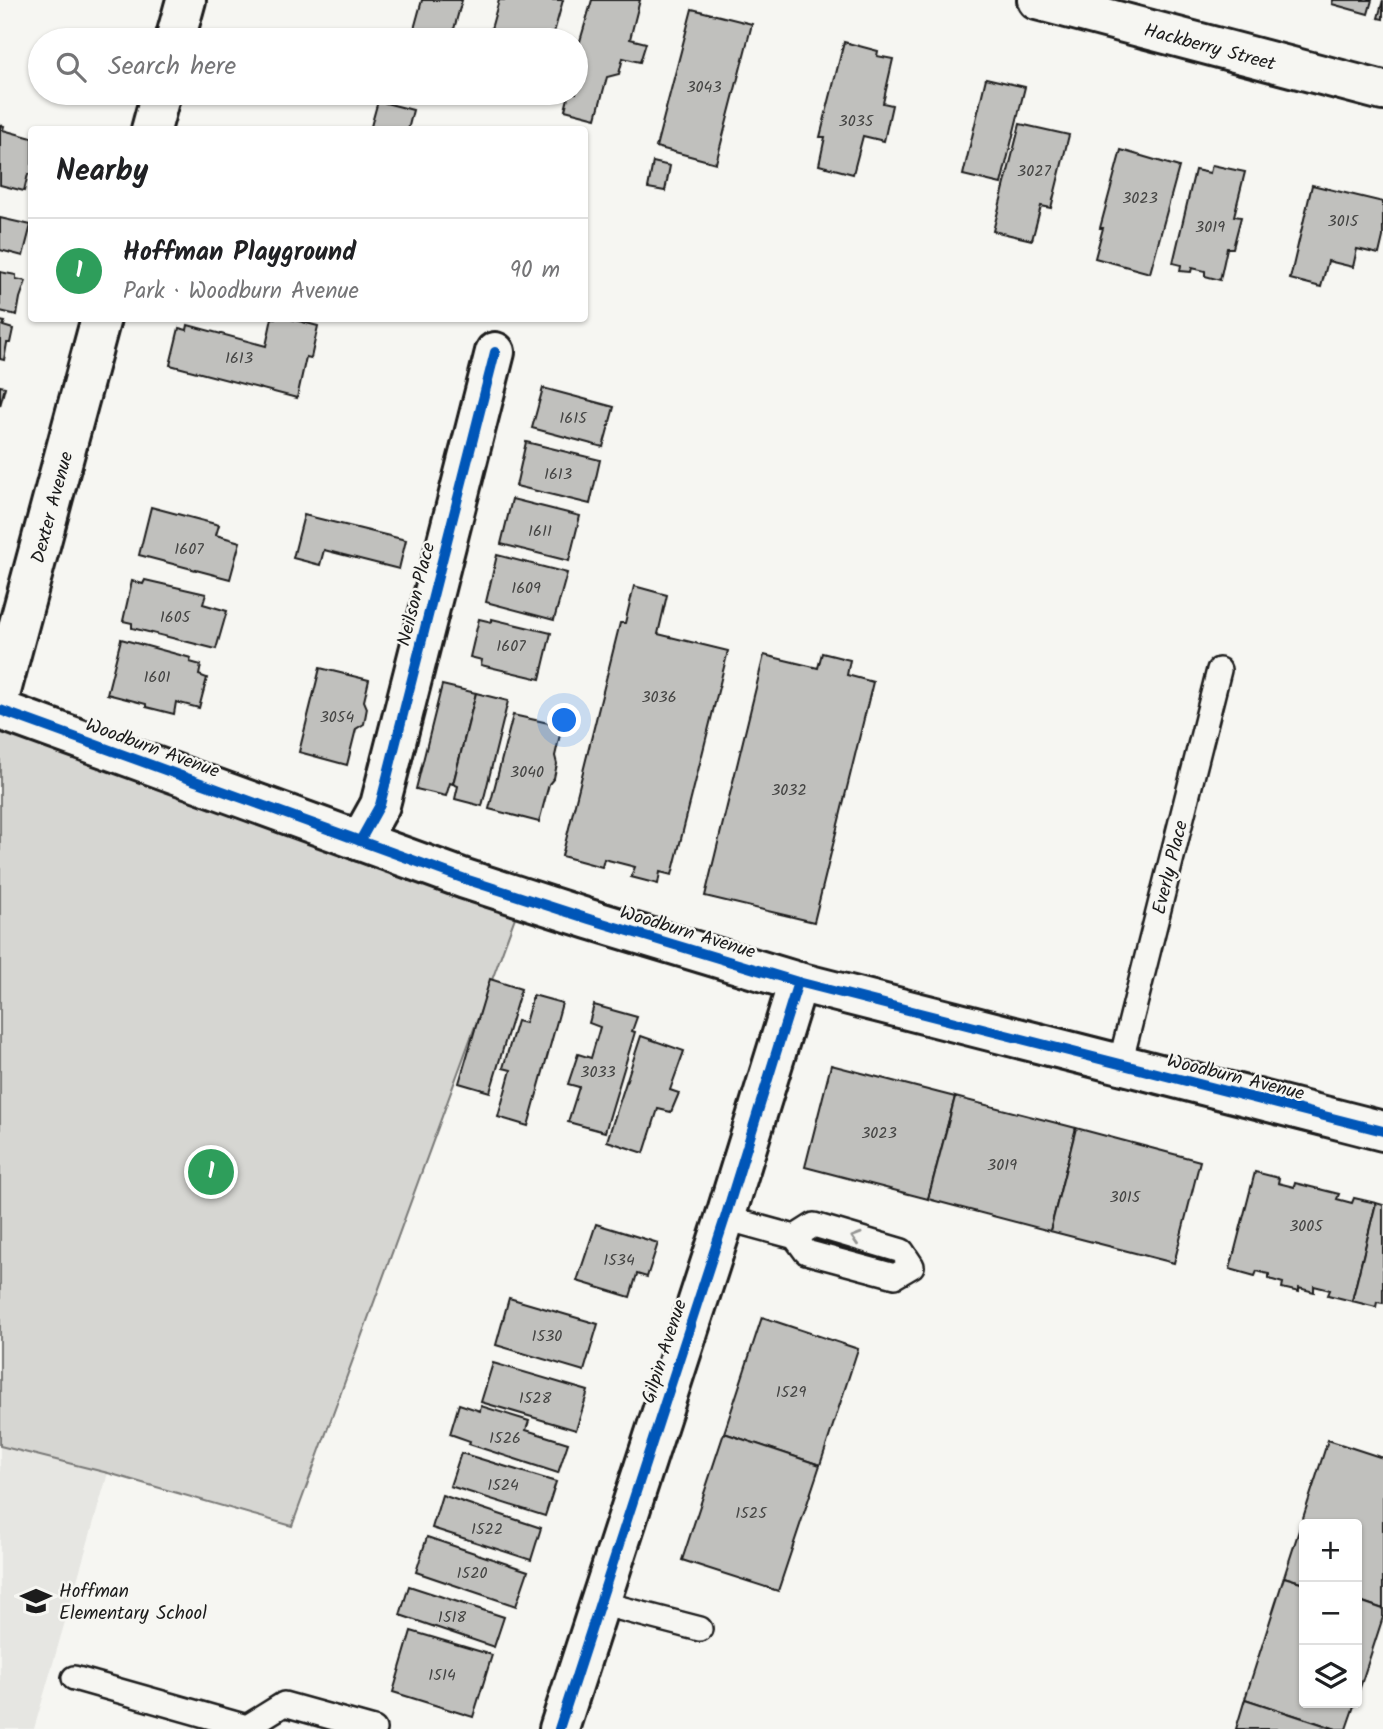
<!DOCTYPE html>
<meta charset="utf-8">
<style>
:root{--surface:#fff;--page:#f2f2f2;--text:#202124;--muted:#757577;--line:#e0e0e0;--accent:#b45309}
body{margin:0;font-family:Kalam,sans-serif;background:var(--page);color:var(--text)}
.controls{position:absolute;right:21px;bottom:21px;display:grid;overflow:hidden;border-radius:7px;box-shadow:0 2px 5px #0004}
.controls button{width:63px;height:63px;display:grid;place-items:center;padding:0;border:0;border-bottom:2px solid var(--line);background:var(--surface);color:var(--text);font:35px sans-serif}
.you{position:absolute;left:565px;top:721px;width:24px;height:24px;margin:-18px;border:5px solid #fff;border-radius:50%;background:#1a73e8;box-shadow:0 0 0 10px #1a73e833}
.badge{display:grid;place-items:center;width:46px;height:46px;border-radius:50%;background:var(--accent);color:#fff;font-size:23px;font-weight:700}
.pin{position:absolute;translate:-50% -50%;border:4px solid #fff;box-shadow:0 2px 7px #0006}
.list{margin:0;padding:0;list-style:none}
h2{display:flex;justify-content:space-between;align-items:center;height:91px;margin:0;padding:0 28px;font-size:30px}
h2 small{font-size:23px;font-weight:400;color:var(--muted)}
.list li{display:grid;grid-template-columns:46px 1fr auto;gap:21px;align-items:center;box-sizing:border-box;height:105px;padding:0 28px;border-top:2px solid var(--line)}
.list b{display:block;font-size:26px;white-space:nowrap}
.list p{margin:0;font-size:23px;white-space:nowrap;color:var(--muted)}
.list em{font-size:23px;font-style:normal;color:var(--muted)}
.icon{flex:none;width:38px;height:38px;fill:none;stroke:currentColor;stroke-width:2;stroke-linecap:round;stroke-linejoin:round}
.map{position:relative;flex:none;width:1383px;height:1729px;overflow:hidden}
.search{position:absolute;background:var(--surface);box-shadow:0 2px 5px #0004;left:28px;top:28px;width:560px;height:77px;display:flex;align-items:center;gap:18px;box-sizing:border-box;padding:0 24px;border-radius:38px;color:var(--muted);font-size:26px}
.panel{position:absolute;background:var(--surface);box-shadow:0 2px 5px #0004;left:28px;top:126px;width:560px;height:196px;border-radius:7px}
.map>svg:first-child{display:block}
</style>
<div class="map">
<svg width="1383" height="1729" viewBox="0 0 1383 1729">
<rect width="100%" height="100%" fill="#f6f6f2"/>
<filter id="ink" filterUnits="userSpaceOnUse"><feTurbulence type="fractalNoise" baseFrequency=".0143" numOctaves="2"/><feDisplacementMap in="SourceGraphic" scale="14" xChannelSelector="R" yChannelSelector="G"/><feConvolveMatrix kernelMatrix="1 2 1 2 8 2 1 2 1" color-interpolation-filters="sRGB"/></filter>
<g filter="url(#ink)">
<!-- built -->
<polygon fill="#e6e6e2" points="0,1446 108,1473 34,1729 0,1729"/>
<!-- green -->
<polygon fill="#d6d6d2" stroke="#797977" stroke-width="2" points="0,710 522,898 292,1526 108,1473 0,1446"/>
<!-- building -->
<g fill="#c0c0bd" stroke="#1c1c1c" stroke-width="2">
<polygon points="422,0 462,0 451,40 411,40"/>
<polygon points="499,0 563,0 552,40 488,40"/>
<polygon points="592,0 640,0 630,39 646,43 640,62 623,58 619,74 607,77 596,118 565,110 569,94 565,93 576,93 576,55"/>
<polygon points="1333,0 1372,0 1368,14 1332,4"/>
<polygon points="1383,0 1383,19 1378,18"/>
<polygon points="692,9 752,24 716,163 656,147"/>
<polygon points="844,42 878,51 877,56 893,59 883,103 892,105 884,141 863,136 853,174 819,165 825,137 820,137"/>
<polygon points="986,78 1025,87 1001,184 963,175"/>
<polygon points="378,101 413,110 408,130 370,130"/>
<polygon points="1020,124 1069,135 1051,208 1041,206 1032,240 993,231"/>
<polygon points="0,125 4,126 3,130 32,138 32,175 28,174 24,191 0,185"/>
<polygon points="1121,150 1179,167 1150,273 1095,258 1103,228 1100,228"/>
<polygon points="653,162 670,166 665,191 648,188"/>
<polygon points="1212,165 1245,172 1234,216 1241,217 1233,248 1227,248 1220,280 1205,276 1205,271 1192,268 1191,272 1180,271 1181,265 1173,263 1195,170 1210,173"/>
<polygon points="1312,185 1383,202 1383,237 1379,254 1357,249 1353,267 1328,261 1321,287 1290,279"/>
<polygon points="0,218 31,225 23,256 0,250"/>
<polygon points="0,272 16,275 16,279 26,281 20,298 17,315 0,311"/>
<polygon points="272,318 287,318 318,326 311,358 306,357 297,398 170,365 179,328 187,330 188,325 266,346"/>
<polygon points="0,321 5,322 3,326 13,329 10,343 7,343 4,360 0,359"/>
<polygon points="0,386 5,387 0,406"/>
<polygon points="543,388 614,407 603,447 532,428"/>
<polygon points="526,442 600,460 590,504 516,486"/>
<polygon points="512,499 580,516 569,561 501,544"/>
<polygon points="151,507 219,525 216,535 240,542 230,579 139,555"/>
<polygon points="304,515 406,540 399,569 324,550 320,565 293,558"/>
<polygon points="497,555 567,573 554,620 486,602"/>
<polygon points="145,580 206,594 203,604 227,611 216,649 132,628 132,623 123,621 132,581 143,584"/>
<polygon points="634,586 667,595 658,634 728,651 672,875 660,872 658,884 631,877 635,867 604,859 602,867 562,856 620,623 625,623"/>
<polygon points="479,619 492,622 492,619 551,633 540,679 481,665 482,660 470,657"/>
<polygon points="121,639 191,658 190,662 201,665 199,675 207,678 199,708 176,702 174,714 146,707 146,704 107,694"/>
<polygon points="822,653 850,660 847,675 873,682 814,922 705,896 764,655 818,668"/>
<polygon points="320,668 369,680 364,701 367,708 364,724 356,729 347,765 299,752"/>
<polygon points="442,685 476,693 453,784 450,783 446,796 416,789"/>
<polygon points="476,693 508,701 482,806 455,799 458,786 453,784"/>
<polygon points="513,715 562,726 555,756 557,764 554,778 549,784 539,822 489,809"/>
<polygon points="490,979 521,989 490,1092 459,1083"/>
<polygon points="533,995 562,1003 528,1126 498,1117 511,1070 503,1068 517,1021 525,1023"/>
<polygon points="594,1005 637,1017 632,1031 635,1032 605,1132 568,1122 579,1087 568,1084 578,1054 591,1058 600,1027 589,1023"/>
<polygon points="641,1036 684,1051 670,1090 679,1093 671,1112 658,1109 644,1153 607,1141"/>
<polygon points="831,1065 955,1097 928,1199 805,1167"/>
<polygon points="955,1097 1076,1128 1050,1231 928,1199"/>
<polygon points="1076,1128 1200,1161 1174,1263 1050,1231"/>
<polygon points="1255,1172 1279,1178 1278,1183 1294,1187 1295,1183 1339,1194 1337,1199 1352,1203 1354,1198 1376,1203 1352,1301 1328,1295 1330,1290 1314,1286 1314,1292 1299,1288 1299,1292 1282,1288 1283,1283 1269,1279 1269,1274 1264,1273 1257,1271 1255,1276 1230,1269"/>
<polygon points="1376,1203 1383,1205 1383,1303 1377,1302 1376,1307 1352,1301"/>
<polygon points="596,1224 658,1243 647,1277 637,1274 630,1297 577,1281"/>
<polygon points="509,1298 598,1324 584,1371 496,1345"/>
<polygon points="762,1317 858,1349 820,1465 724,1433"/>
<polygon points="493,1363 588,1391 576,1430 481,1402"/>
<polygon points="459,1404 480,1411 481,1406 529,1421 526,1430 568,1443 558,1473 469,1444 470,1441 450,1434"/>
<polygon points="724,1433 820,1465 778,1591 682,1560"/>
<polygon points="1328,1440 1383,1458 1383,1609 1357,1600 1357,1524 1304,1524 1304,1583 1284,1577"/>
<polygon points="461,1453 556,1482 545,1516 450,1486"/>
<polygon points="442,1495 541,1528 531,1560 432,1528"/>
<polygon points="427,1537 528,1571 516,1606 416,1572"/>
<polygon points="1284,1577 1304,1583 1304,1703 1355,1703 1346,1729 1336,1729 1245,1699"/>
<polygon points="409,1586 504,1617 494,1647 400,1615"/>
<polygon points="1357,1600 1383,1609 1383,1617 1357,1697"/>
<polygon points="411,1631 492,1655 473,1717 393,1692"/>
<polygon points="1245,1699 1336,1729 1236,1729"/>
</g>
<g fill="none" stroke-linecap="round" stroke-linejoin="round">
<defs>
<g id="lane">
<polyline points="1120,1064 1219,670"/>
<polyline points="725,1218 795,1237 806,1252 895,1276 912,1266 902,1251 814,1225 795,1237"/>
<polyline points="600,1603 700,1629"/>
<polyline points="74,1678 247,1727 284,1704 374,1729"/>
</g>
<g id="street">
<polyline points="1037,0 1383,91"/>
<polyline points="175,40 186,0"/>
<polyline points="151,130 161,93"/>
<polyline points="0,695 101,318"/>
<polyline points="360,841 380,805 495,352"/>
<polyline points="559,1729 725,1218 798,982"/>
</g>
<polyline id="secondary" points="0,710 465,879 589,919 798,982 1383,1131"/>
</defs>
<!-- lane casing -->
<use href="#lane" stroke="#1c1c1c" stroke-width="28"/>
<!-- street casing -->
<use href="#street" stroke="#1c1c1c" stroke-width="44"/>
<!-- secondary casing -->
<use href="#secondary" stroke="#1c1c1c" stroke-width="44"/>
<!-- lane -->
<use href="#lane" stroke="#f6f6f2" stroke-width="23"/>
<!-- street -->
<use href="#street" stroke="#f6f6f2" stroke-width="38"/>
<!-- secondary -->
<use href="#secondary" stroke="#f6f6f2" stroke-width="38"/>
<defs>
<g id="cycleway">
<polyline points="0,710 465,879 589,919 798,982 1383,1131"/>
<polyline points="360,841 380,805 495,352"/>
<polyline points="559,1729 725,1218 798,982"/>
</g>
</defs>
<!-- cycleway casing -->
<use href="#cycleway" stroke="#f6f6f2" stroke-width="15"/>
<!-- cycleway -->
<use href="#cycleway" stroke="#0057b8" stroke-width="10"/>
</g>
<!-- one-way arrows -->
<defs><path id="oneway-chevron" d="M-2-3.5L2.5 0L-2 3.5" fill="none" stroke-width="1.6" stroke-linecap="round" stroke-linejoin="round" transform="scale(1.75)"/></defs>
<use stroke="#949492" href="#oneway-chevron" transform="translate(856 1238) rotate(-163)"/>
</g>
<!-- icons -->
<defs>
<symbol id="school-bare" viewBox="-9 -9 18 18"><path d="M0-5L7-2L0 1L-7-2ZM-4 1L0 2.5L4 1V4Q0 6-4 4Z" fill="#1c1c1c" stroke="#f6f6f2" stroke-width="2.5" paint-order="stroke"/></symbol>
</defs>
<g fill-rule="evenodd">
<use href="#school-bare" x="14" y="1579" width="44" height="44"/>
</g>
<g text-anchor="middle" stroke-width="5" stroke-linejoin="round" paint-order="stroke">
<!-- number labels -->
<g font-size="16" fill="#454544">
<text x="704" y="92">3043</text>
<text x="856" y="126">3035</text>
<text x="1034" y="176">3027</text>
<text x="1140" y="203">3023</text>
<text x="1343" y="226">3015</text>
<text x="1210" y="232">3019</text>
<text x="239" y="363">1613</text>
<text x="573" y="423">1615</text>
<text x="558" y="479">1613</text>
<text x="540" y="536">1611</text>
<text x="189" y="554">1607</text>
<text x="526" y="593">1609</text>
<text x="175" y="622">1605</text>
<text x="511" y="651">1607</text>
<text x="157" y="682">1601</text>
<text x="659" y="702">3036</text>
<text x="337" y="722">3054</text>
<text x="527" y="777">3040</text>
<text x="789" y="795">3032</text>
<text x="598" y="1077">3033</text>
<text x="879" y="1138">3023</text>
<text x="1002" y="1170">3019</text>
<text x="1125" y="1202">3015</text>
<text x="1306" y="1231">3005</text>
<text x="619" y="1265">1534</text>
<text x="547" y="1341">1530</text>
<text x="791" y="1397">1529</text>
<text x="535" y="1403">1528</text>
<text x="505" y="1443">1526</text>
<text x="503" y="1490">1524</text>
<text x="751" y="1518">1525</text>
<text x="487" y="1534">1522</text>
<text x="472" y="1578">1520</text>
<text x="452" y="1622">1518</text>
<text x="442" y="1680">1514</text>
</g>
<!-- street labels -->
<g font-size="19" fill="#1c1c1c" stroke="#f6f6f2">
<text transform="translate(1210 46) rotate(15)" y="7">Hackberry Street</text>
<text transform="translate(51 507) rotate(-75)" y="7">Dexter Avenue</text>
<text transform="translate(415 594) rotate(-76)" y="7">Neilson Place</text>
<text transform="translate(153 747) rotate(20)" y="7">Woodburn Avenue</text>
<text transform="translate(1169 867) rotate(-76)" y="7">Everly Place</text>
<text transform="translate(688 931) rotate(17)" y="7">Woodburn Avenue</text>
<text transform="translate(1236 1076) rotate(14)" y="7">Woodburn Avenue</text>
<text transform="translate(663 1351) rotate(-72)" y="7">Gilpin Avenue</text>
</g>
<!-- poi labels -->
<g font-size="19" fill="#1c1c1c" stroke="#f6f6f2" text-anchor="start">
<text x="59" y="1597">Hoffman<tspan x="59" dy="22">Elementary School</tspan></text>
</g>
</g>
</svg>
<div class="controls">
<button>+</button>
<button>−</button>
<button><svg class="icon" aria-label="layers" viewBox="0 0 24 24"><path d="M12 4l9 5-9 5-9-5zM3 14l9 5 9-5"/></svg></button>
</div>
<div class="you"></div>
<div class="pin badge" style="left:211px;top:1172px;background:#2e9e5b">1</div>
<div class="search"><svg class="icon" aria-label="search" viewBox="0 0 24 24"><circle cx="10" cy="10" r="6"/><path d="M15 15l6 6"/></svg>Search here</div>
<section class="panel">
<h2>Nearby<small></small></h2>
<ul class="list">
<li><span class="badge" style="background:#2e9e5b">1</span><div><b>Hoffman Playground</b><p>Park · Woodburn Avenue</p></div><em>90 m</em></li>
</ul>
</section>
</div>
